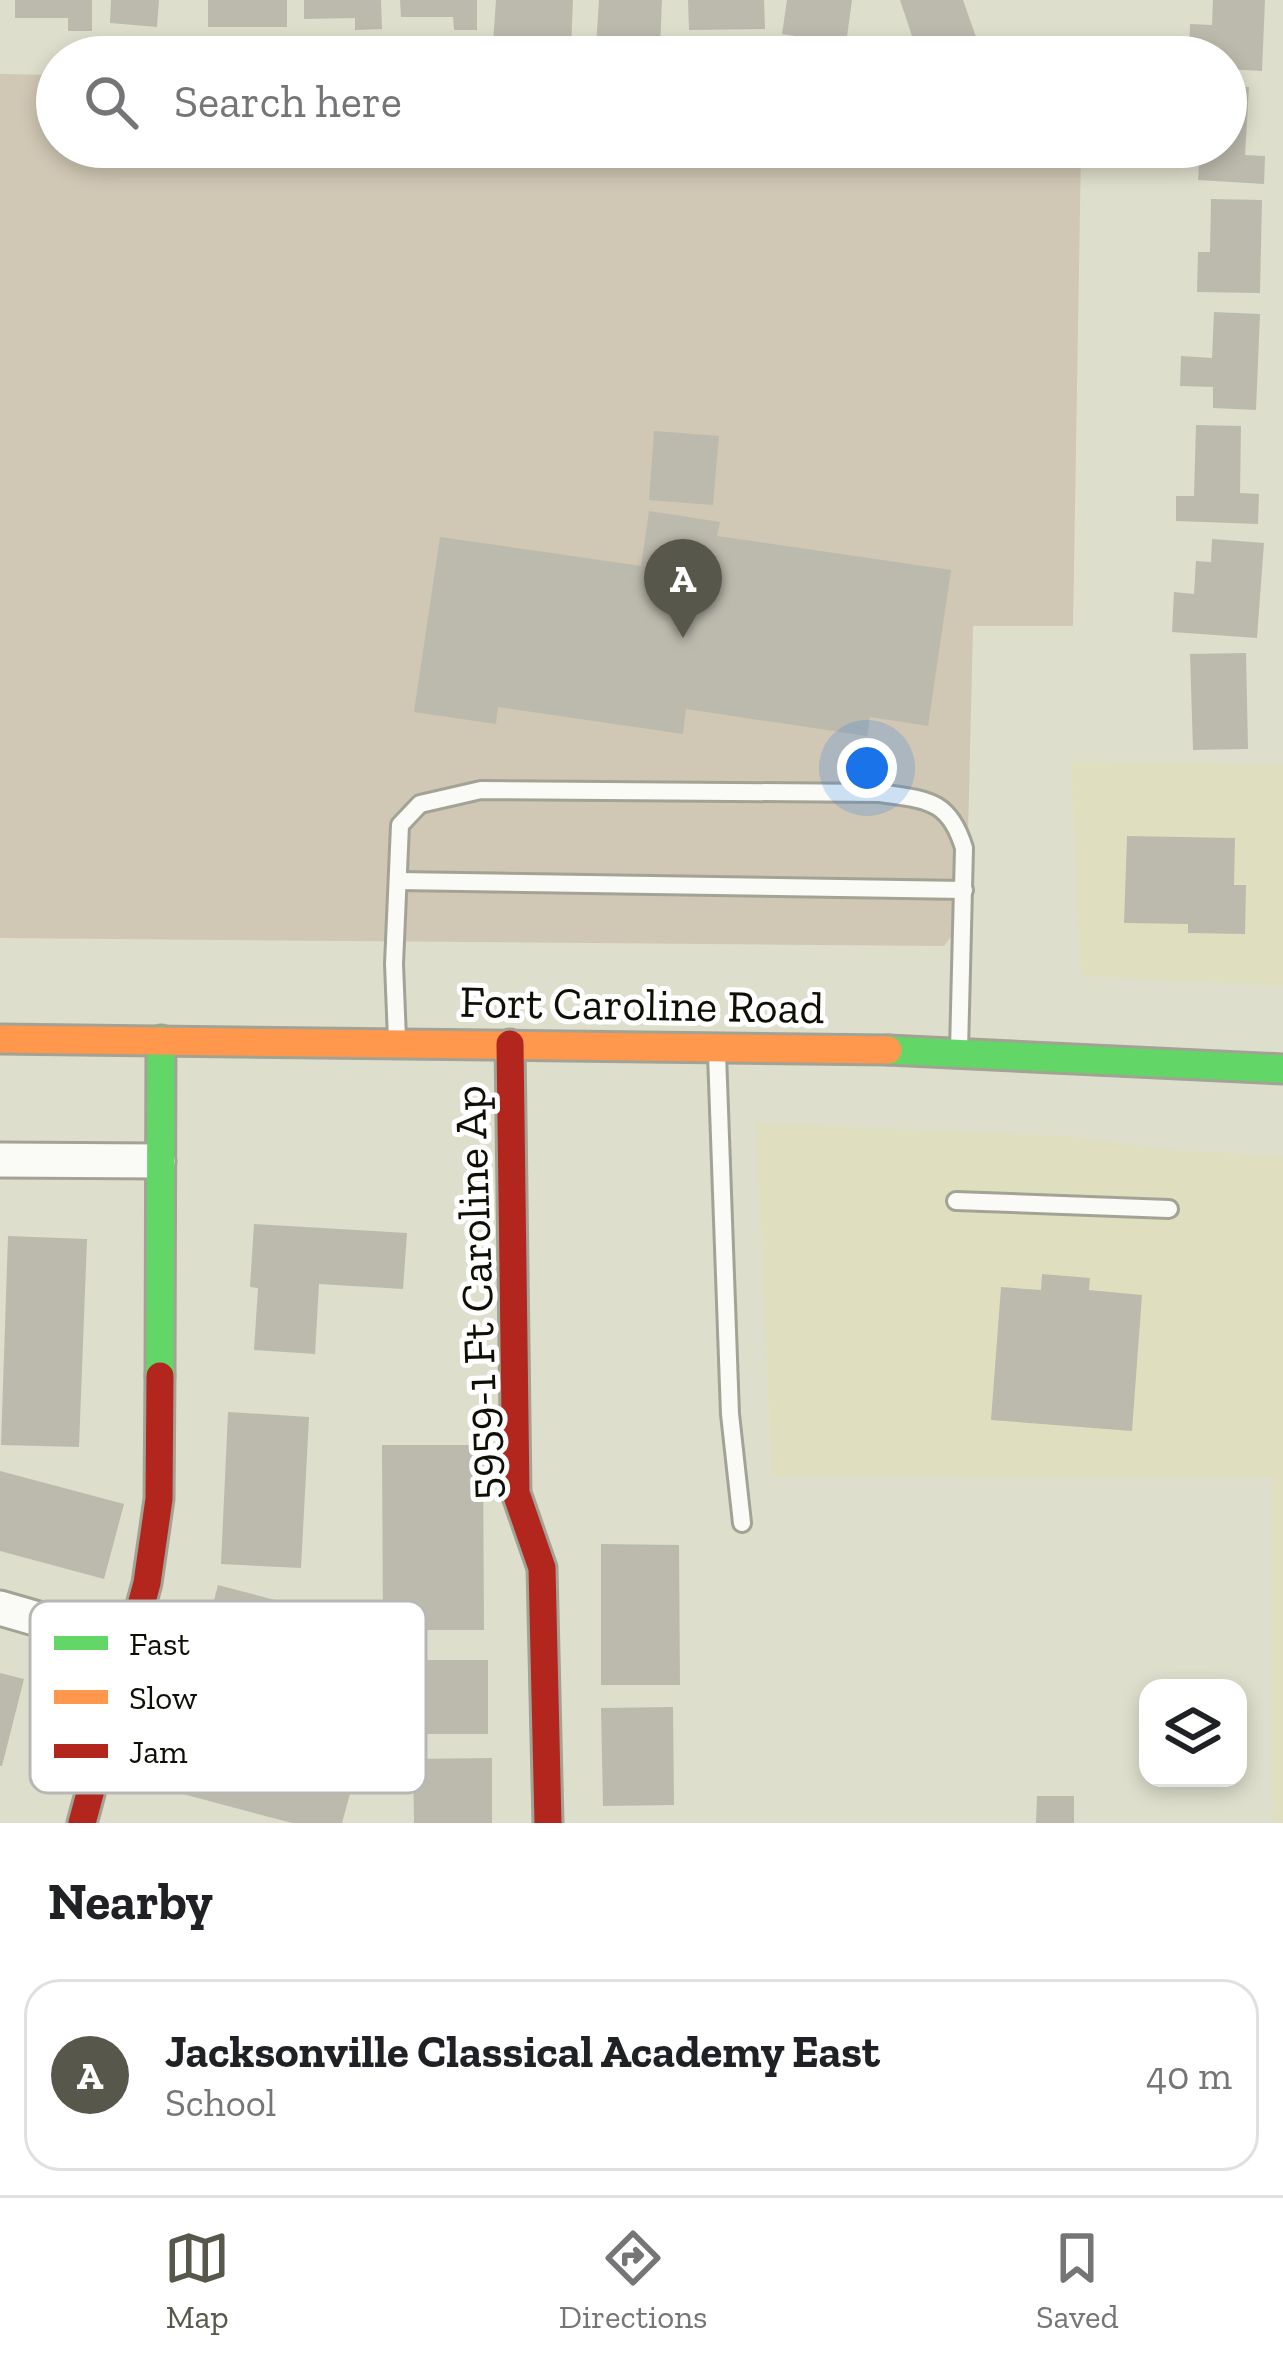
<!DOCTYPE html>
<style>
:root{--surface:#fff;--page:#f6f6f6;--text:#202124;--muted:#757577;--line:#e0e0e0;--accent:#58574b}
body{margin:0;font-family:"Zilla Slab",serif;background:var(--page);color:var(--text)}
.controls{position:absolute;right:36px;bottom:36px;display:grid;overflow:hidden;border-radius:24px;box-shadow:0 6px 18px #0003}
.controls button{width:108px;height:108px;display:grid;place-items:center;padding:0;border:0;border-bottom:3px solid var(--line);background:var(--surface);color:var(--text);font:60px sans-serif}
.you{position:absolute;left:867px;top:768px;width:42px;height:42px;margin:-30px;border:9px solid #fff;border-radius:50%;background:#1a73e8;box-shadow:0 0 0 18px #1a73e833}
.badge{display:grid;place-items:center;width:78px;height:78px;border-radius:50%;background:var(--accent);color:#fff;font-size:39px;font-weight:700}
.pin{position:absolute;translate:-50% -99px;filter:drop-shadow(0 3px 6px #0008)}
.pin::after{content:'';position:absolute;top:63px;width:42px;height:36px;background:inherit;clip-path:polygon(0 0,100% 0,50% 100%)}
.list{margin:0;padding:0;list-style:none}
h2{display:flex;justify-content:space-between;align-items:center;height:156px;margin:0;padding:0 48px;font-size:51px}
h2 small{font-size:39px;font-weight:400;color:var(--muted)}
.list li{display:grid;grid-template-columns:78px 1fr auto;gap:36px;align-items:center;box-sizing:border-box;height:192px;margin:0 24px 24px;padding:0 24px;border:3px solid var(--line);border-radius:36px}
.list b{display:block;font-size:45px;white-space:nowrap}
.list p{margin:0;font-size:39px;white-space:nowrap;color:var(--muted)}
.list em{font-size:39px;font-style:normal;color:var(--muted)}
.icon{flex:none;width:66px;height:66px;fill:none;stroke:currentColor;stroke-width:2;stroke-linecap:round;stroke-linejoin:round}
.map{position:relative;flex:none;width:1283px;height:1823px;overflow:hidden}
.search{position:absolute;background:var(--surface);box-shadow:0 6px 18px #0003;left:36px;right:36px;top:36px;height:132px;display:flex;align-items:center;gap:30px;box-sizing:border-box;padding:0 42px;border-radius:66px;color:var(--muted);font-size:45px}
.sheet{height:372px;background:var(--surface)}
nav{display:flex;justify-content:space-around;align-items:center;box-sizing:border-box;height:168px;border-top:3px solid var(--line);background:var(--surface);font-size:33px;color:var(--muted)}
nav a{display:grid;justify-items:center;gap:6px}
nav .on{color:var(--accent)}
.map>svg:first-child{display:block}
</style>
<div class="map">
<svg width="1283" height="1823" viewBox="0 0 1283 1823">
<rect width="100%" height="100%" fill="#dedecc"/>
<!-- built -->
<g fill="#dfdfc0">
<polygon points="1071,761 1283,765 1283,986 1081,976"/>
<polygon points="756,1123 1066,1136 1173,1150 1283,1156 1283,1823 1273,1823 1273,1477 772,1476"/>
</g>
<!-- green -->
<polygon fill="#d0c7b4" points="0,74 57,75 57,147 1081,147 1073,626 973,626 966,918 944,946 0,938"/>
<!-- building -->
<g fill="#bcbaad">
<polygon points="15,0 92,0 92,31 68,31 68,18 15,18"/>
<polygon points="111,0 159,0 157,27 110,23"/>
<rect x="208" y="0" width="79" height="27"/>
<polygon points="304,0 381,0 382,29 355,30 355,18 304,19"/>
<polygon points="400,0 477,0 477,30 454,30 453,17 401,17"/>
<polygon points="496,0 573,0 571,49 547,48 547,57 510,57 511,45 493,43"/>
<polygon points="599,0 662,0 660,49 596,46"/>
<polygon points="688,0 764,0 765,29 689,30"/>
<polygon points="787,0 852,0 846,44 782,34"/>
<polygon points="900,0 963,0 983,57 919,57"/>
<polygon points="1213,0 1265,0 1262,71 1226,69 1226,57 1189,57 1190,24 1212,25"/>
<polygon points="1226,86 1249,87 1245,155 1265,156 1264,184 1198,180 1200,147 1226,147"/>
<polygon points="1211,199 1262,200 1260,293 1197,292 1198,252 1210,252"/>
<polygon points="1214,312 1260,314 1256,410 1213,408 1213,387 1180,386 1181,356 1212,358"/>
<polygon points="1196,425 1241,426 1240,493 1259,494 1258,524 1176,521 1176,496 1194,496"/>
<polygon points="654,431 719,436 713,505 649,500"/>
<polygon points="649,511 720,522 717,536 951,570 928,726 870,717 867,736 686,709 683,734 498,707 496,724 414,712 440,537 641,566"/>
<polygon points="1212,539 1264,543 1257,638 1172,632 1174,592 1194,594 1196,561 1211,562"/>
<polygon points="1246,653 1248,749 1193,750 1190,654"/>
<polygon points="1127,836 1235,838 1234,885 1246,885 1245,934 1188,933 1188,924 1124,923"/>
<polygon points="254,1224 407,1233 403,1289 319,1284 315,1354 254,1350 258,1288 250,1287"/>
<polygon points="8,1236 87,1239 79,1447 1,1445"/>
<polygon points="1042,1274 1090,1278 1089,1290 1142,1295 1132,1431 991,1420 1001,1287 1041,1290"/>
<polygon points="228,1412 309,1417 301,1568 221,1564"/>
<polygon points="382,1445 483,1445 484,1630 383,1630"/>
<polygon points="0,1471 124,1504 104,1579 0,1551"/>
<polygon points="601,1544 679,1545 680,1685 601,1685"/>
<polygon points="218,1585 286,1603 261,1701 192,1684"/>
<polygon points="346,1660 488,1660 488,1734 319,1734 319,1684 346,1684"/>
<polygon points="0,1673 24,1679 2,1766 0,1766"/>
<polygon points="158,1707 359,1761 342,1823 292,1823 138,1782"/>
<polygon points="673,1707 674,1805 603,1806 601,1708"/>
<polygon points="492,1758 492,1823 414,1823 413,1759"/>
<polygon points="1037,1796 1074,1796 1074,1823 1036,1823"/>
</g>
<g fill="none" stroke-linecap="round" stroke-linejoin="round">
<defs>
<g id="lane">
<polyline points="398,881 964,890"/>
<path d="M397,1039l-3,-75 6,-139 20,-21 61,-14 399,3c47,7 69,6 84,55l-5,202"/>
<polyline points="717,1054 730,1414 742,1523"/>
<polyline points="956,1201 1169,1209"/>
</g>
<g id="street">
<polyline points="0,1160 158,1161"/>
<polyline points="0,1608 128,1645"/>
</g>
<g id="fast">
<polyline points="888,1050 1283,1069"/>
<polyline points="160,1376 161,1040"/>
</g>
<polyline id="slow" points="0,1039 888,1050"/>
<g id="jam">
<polyline points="510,1044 516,1493 542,1568 548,1823"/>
<polyline points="82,1823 147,1583 159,1499 160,1376"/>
</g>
</defs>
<!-- lane casing -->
<use href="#lane" stroke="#a3a395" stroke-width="22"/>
<!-- street casing -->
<use href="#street" stroke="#a3a395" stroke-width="39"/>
<!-- fast casing -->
<use href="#fast" stroke="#a3a395" stroke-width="33"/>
<!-- slow casing -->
<use href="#slow" stroke="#a3a395" stroke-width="33"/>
<!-- jam casing -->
<use href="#jam" stroke="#a3a395" stroke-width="33"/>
<!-- lane -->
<use href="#lane" stroke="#fafaf7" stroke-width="16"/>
<!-- street -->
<use href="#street" stroke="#fafaf7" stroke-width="33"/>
<!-- fast -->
<use href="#fast" stroke="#63d668" stroke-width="27"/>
<!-- slow -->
<use href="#slow" stroke="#ff974d" stroke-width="27"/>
<!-- jam -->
<use href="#jam" stroke="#b3261e" stroke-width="27"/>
</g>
<g text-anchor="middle" stroke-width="10" stroke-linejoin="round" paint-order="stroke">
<!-- street labels -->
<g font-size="45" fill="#100f05" stroke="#fff">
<text transform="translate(642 1004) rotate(1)" y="16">Fort Caroline Road</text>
<text transform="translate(476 1293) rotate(-92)" y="16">5959-1 Ft Caroline Ap</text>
</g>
</g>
<!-- legend -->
<rect x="30" y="1601" width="396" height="192" rx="18" fill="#fff" stroke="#b7b7b4" stroke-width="3"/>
<rect x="54" y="1636" width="54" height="14" fill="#63d668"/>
<rect x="54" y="1690" width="54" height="14" fill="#ff974d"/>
<rect x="54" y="1744" width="54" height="14" fill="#b3261e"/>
<g font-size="33" fill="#100f05">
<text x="129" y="1655">Fast</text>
<text x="129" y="1709">Slow</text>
<text x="129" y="1763">Jam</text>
</g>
</svg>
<div class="controls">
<button><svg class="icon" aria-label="layers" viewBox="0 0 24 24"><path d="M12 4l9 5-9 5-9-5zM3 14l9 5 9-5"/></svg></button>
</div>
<div class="you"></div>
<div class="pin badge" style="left:683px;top:638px">A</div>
<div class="search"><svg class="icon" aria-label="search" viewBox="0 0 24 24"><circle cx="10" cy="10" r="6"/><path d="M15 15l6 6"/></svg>Search here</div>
</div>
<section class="sheet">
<h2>Nearby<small></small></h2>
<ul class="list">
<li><span class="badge">A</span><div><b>Jacksonville Classical Academy East</b><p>School</p></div><em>40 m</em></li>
</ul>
</section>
<nav>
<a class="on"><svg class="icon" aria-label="map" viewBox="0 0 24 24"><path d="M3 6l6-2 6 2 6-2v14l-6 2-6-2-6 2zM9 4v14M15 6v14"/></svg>Map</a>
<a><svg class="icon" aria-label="directions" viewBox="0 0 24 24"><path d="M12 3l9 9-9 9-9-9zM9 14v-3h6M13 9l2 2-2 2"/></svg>Directions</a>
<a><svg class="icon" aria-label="saved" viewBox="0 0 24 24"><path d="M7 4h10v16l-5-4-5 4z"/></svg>Saved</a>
</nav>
